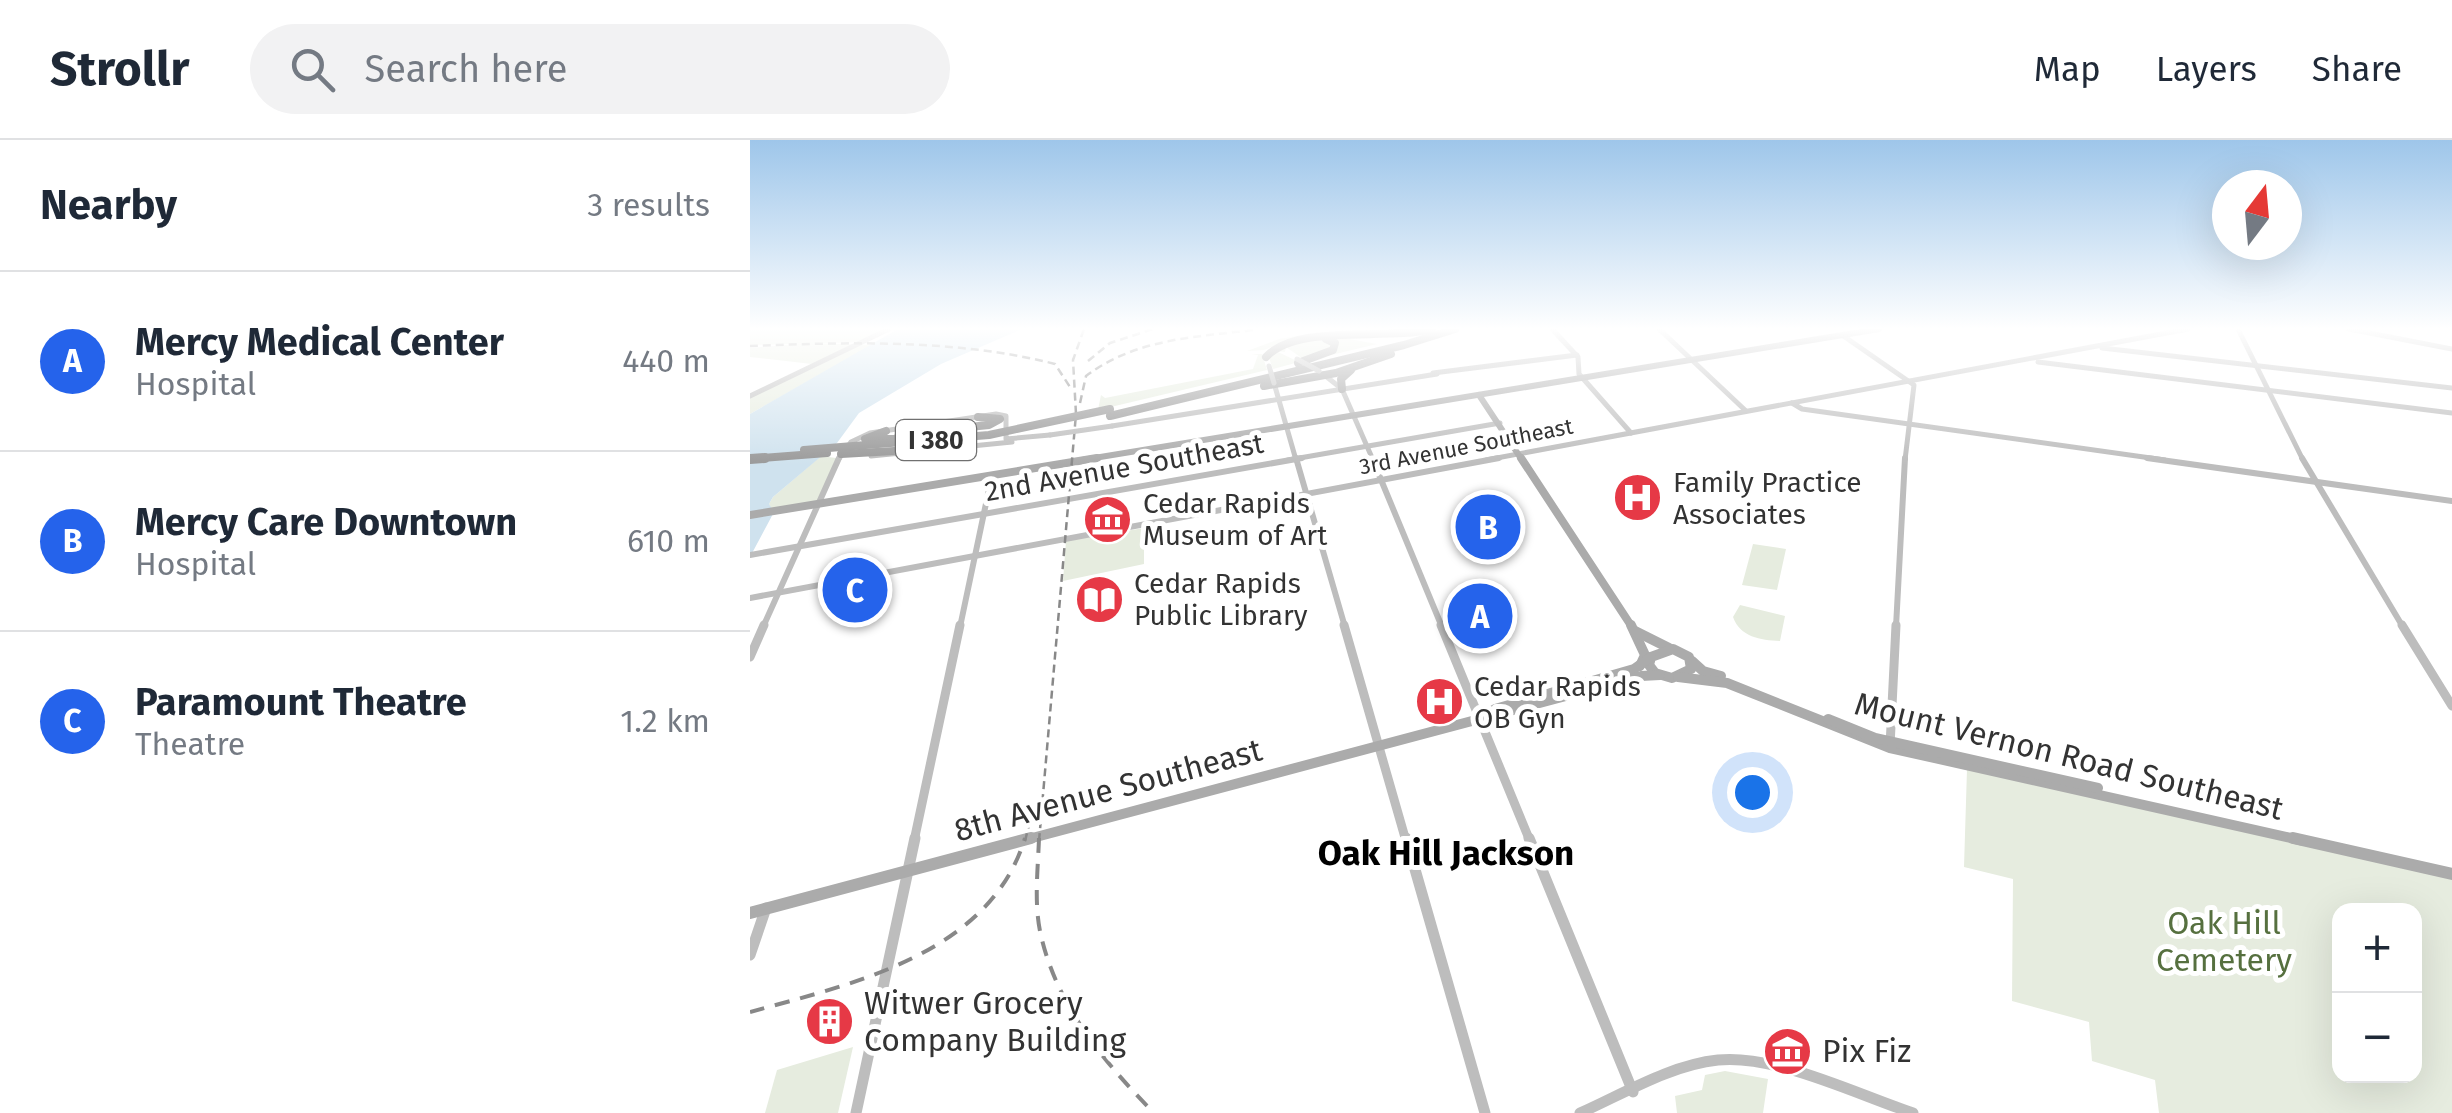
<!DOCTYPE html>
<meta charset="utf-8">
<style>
:root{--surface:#fff;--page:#f2f2f3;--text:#1f2937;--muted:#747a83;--line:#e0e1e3;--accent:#2563eb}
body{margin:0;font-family:"Fira Sans",sans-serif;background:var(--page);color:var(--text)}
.controls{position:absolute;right:30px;bottom:30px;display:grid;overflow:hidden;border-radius:20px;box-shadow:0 10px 40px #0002}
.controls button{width:90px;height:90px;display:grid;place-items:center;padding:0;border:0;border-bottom:2px solid var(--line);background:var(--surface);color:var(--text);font:50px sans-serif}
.compass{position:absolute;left:1462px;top:30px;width:90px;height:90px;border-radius:50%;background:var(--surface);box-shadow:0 10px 40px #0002;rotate:16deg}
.you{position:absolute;left:1002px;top:652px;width:35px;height:35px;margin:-25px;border:8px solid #fff;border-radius:50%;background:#1a73e8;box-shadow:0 0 0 15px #1a73e833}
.badge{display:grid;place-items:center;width:65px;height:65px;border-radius:50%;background:var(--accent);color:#fff;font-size:32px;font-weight:700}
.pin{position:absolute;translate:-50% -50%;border:5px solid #fff;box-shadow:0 2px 10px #0006}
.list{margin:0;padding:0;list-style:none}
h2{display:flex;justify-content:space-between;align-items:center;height:130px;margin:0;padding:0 40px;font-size:42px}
h2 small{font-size:32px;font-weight:400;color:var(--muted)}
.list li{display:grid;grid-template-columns:65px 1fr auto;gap:30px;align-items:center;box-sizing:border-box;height:180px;padding:0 40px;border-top:2px solid var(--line)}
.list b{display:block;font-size:38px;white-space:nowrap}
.list p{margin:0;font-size:32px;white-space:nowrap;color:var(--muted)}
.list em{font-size:32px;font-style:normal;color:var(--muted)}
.icon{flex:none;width:55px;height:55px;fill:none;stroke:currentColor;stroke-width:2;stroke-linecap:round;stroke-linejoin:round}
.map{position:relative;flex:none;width:1702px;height:973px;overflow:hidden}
header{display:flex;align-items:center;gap:60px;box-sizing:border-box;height:140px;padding:0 50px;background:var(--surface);border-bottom:2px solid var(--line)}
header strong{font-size:48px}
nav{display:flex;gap:55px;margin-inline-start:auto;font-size:35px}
.search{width:700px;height:90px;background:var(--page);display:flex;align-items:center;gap:25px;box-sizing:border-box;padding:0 35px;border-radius:55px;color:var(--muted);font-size:38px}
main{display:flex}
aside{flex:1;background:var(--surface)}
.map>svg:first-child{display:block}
</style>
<header>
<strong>Strollr</strong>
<div class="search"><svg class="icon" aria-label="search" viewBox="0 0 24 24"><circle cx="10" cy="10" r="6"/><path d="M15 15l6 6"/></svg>Search here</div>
<nav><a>Map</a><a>Layers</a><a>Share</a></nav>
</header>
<main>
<aside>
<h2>Nearby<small>3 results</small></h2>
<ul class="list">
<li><span class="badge">A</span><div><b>Mercy Medical Center</b><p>Hospital</p></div><em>440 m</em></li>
<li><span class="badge">B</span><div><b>Mercy Care Downtown</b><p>Hospital</p></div><em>610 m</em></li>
<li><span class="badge">C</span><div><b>Paramount Theatre</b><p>Theatre</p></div><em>1.2 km</em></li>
</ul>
</aside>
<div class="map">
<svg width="1702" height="973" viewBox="0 0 1702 973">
<rect width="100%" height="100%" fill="#fff"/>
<!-- green -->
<g fill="#e6ecdf" fill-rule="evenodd">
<polygon points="0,189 138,189 112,202 0,205"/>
<polygon points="566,193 627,204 556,221 536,207 535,212 526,211 549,222 523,229 519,218 537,201 514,210 497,211 529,199"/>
<polygon points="61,203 122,205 0,274 0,256 62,224 0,217 0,208"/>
<polygon points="502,214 512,214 517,230 348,270 351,255 355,258 503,229 508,215"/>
<polygon points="71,316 86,318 71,365 22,371 19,364 23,357"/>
<polygon points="394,388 394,424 313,441 316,401"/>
<polygon points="1003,404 1036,409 1027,450 992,445"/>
<path d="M990,465l45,11 -5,25c-20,-1 -40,-4 -47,-24z"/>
<path d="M1217,629l485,109v235h-293l-4,-33 -63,-19 -3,-39 -77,-21 1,-122 -49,-12zM1590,770h74v166h-74z"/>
<polygon points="103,907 88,973 15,973 27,930"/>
<polygon points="975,931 1018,939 1013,973 927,973 925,956 952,950 955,935"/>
</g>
<!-- water -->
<polygon fill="#cfe2ee" points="148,189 272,189 191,224 109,273 87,303 23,357 19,364 24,372 0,417 0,274"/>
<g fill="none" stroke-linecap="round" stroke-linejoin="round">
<!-- secondary-far3 -->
<g stroke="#bdbdbd" stroke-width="5">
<polyline points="802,189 828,217 829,234 881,293"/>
<polyline points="909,189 996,271"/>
<polyline points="1488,189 1553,320"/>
<polyline points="1599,189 1702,209"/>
<polyline points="1092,195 1164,245 1155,320"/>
<polyline points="1352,208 1702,248"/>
<polyline points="1288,222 1702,273"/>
<polyline points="683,233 827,215"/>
<polyline points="573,234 592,249 623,320"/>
<polyline points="524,243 546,320"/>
<polyline points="0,256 139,189"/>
<polyline points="1042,263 1052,269 1415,320"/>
<polyline points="362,286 687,234"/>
<polyline points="121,316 262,302"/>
<polyline points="88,320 101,302 120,293 246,274 256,276 256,299 300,295"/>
<polyline points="538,320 750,283"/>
<polyline points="736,320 1438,189"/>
</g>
<!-- secondary-far2 -->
<g stroke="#bdbdbd" stroke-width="6">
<polyline points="546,318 595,487"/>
<polyline points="622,318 692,487"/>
<polyline points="1397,318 1702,361"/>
<polyline points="1552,318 1653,487"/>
<polyline points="0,415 552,318"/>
<polyline points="0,458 749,318"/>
<polyline points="13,487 89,318"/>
<polyline points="210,487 242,335"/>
<polyline points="1146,487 1155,318"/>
</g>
<!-- secondary-far1 -->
<g stroke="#bdbdbd" stroke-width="9">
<polyline points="594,485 656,701"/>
<polyline points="691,485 780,701"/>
<polyline points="1652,485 1702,566"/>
<polyline points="0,517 14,485"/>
<polyline points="1140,606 1146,485"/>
<polyline points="164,701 210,485"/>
</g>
<!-- secondary -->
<g stroke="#bdbdbd" stroke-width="11">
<polyline points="656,698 735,973"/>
<polyline points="779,698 883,952"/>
<polyline points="0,815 16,768"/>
<polyline points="106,973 165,698"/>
<path d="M830,973c43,-19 90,-48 138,-53 58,-6 140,35 195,53"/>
</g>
<!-- primary-far3 -->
<g stroke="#ababab" stroke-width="6">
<polyline points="729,255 772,320"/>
<polyline points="332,320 1129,189"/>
</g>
<!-- primary-far2 -->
<g stroke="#ababab" stroke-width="8">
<polyline points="771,318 882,487"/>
<polyline points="0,375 347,318"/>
</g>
<!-- primary-far1 -->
<g stroke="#ababab" stroke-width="10">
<polyline points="881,485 895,515 890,526"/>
<polyline points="885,491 919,508"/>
<polygon points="923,509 939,517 941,529 922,538 905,533 899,525 901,517"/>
<polyline points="942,521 953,531 971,536"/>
<polyline points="928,537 977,543 1140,608 1554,701"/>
<polyline points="731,577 745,569 884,529 901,517"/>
<polyline points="1078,579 1125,598 1348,648"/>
<polyline points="271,701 891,536 910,535"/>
</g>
<!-- primary -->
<g stroke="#ababab" stroke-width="12">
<polyline points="1543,698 1702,734"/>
<polyline points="0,773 281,698"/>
</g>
<!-- highway-far1 -->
<g stroke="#9a9a9a" stroke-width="8">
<path d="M516,217c31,-34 119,-16 166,-28"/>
<polyline points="548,223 583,210 585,203 576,199"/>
<polyline points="514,246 586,233 641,214"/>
<polyline points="592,249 591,239 601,230"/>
<polyline points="360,276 654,205 705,189"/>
<polyline points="209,288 239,285 250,279 228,277"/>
<polyline points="136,291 115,299 153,299"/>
<polyline points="91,314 144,311"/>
<polyline points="0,319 77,313"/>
</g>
<!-- highway -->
<polyline stroke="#9a9a9a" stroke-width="10" points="0,319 15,318"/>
<!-- rail-far1 -->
<g stroke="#888" stroke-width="2.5" stroke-dasharray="8 5" stroke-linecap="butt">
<path d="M0,206c100,-4 208,-7 305,18l15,23"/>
<polyline points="338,221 360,203 403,189"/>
<path d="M330,263l6,-27c49,-37 108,-39 167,-46"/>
<polyline points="275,701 282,673"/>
<polyline points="289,701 326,274 323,220 334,189"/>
</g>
<!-- rail -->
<g stroke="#888" stroke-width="4" stroke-dasharray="15 11" stroke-linecap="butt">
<path d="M289,698c-1,31 -5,63 1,93 15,73 64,131 114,182"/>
<path d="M0,872c102,-28 240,-58 275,-174"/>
</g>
<!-- secondary-bridge -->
<g stroke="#bdbdbd" stroke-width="5">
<polyline points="547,219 569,231"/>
<polyline points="519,226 524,243"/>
<polyline points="300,295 362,286"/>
</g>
<!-- highway-bridge -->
<g stroke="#9a9a9a" stroke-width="8">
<polyline points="148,297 209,288"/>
<polyline points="54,310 239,295 360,269"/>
</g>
</g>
<!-- sky -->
<linearGradient id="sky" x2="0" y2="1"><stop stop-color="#9ec6ea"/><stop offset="0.58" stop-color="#fff"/><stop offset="1" stop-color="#fff" stop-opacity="0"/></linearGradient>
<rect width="1702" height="325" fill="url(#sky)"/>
<!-- icons -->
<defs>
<symbol id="hospital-disc" viewBox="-11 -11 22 22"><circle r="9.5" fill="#e63946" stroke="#fff"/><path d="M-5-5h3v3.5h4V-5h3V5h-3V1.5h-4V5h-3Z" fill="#fff"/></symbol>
<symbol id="museum-disc" viewBox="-11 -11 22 22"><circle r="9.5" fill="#e63946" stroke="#fff"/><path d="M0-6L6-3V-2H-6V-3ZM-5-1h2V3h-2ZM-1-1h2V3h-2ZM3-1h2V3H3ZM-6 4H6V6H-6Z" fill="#fff"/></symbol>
<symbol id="library-disc" viewBox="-11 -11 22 22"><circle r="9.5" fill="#e63946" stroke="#fff"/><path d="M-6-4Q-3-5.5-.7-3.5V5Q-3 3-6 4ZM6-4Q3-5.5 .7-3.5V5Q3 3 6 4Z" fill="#fff"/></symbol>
<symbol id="building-disc" viewBox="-11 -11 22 22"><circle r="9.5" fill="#e63946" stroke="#fff"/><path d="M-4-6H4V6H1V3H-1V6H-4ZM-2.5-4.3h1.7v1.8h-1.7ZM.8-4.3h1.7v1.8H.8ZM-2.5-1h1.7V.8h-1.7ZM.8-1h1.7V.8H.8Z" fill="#fff"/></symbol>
</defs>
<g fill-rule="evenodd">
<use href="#hospital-disc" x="860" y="330" width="55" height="55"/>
<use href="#museum-disc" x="330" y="352" width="55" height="55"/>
<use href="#library-disc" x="322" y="432" width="55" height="55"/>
<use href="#hospital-disc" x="662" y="534" width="55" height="55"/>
<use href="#building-disc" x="52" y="854" width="55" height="55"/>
<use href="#museum-disc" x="1010" y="884" width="55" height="55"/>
</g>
<g text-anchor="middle" stroke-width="10" stroke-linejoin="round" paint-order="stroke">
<!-- far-street labels -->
<g font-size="22" fill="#333" stroke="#fff">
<text transform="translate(716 306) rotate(-11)" y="8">3rd Avenue Southeast</text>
</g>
<!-- shield labels -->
<rect fill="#fff" stroke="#707070" stroke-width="2.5" x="146" y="280" width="80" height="40" rx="8"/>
<g font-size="25" font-weight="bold" fill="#333">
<text x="186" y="309">I 380</text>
</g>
<!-- street labels -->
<g font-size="28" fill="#333" stroke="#fff">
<text transform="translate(374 327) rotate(-10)" y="10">2nd Avenue Southeast</text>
</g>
<!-- poi labels -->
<g font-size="28" fill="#333" stroke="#fff" text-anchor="start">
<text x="923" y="352">Family Practice<tspan x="923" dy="32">Associates</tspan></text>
<text x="393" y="373">Cedar Rapids<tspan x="393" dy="32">Museum of Art</tspan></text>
<text x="384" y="453">Cedar Rapids<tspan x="384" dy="32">Public Library</tspan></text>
<text x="724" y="556">Cedar Rapids<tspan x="724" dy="32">OB Gyn</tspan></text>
</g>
<!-- near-street labels -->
<g font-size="32" fill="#333" stroke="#fff">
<text transform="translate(1319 616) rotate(14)" y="11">Mount Vernon Road Southeast</text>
<text transform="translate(358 650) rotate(-15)" y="11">8th Avenue Southeast</text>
</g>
<!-- near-park labels -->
<g font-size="32" fill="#56703f" stroke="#fff">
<text x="1474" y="794">Oak Hill<tspan x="1474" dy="37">Cemetery</tspan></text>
</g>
<!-- near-poi labels -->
<g font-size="32" fill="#333" stroke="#fff" text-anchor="start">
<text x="114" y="874">Witwer Grocery<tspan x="114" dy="37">Company Building</tspan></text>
<text x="1072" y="922">Pix Fiz</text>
</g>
<!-- near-neighbourhood labels -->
<g font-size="35" font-weight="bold" fill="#000" stroke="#fff">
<text x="696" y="725">Oak Hill Jackson</text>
</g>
</g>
</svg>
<div class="controls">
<button>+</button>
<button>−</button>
</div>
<svg class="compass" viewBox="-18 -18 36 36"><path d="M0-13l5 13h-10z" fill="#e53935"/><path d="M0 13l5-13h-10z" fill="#747a83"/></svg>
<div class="you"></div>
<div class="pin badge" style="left:730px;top:476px">A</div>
<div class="pin badge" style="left:738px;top:387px">B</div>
<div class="pin badge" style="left:105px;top:450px">C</div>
</div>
</main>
